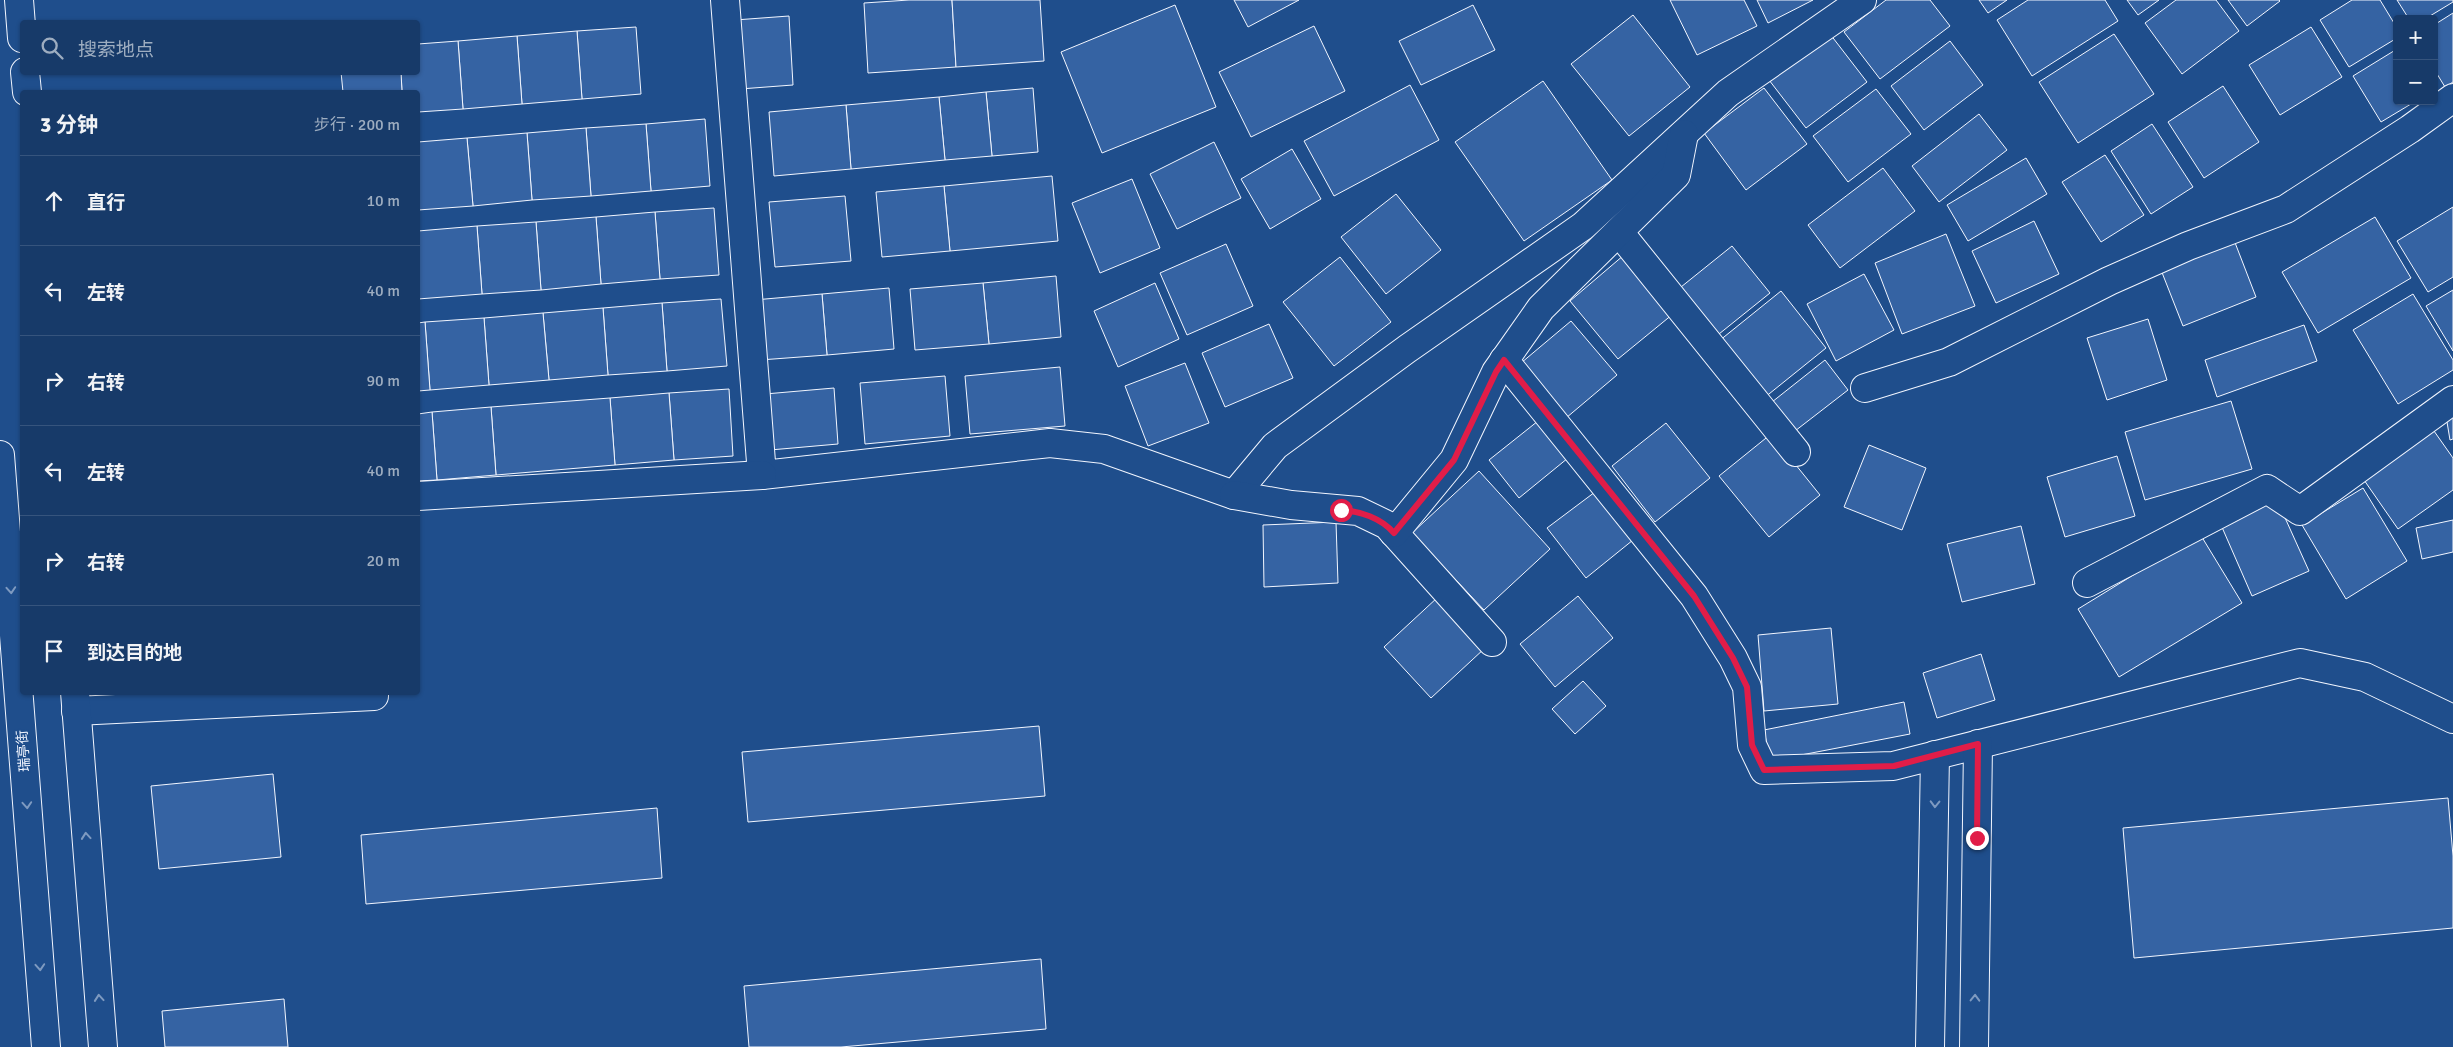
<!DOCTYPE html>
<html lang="zh">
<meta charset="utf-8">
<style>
:root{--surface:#173a69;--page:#20416f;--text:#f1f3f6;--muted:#9eadc0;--line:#36547d}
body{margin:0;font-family:Signika,"Noto Sans SC",sans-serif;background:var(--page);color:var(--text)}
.controls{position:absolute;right:15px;top:15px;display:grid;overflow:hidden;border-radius:5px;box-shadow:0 1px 4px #0004}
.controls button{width:45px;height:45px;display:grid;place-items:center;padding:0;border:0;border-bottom:1px solid var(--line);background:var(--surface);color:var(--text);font:25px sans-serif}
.stop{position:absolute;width:15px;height:15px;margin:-11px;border:4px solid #e11d48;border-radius:50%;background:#fff}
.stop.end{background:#e11d48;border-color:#fff;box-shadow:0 1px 5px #0008}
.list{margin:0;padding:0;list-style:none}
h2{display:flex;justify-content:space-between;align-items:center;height:65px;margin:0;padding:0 20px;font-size:21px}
h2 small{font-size:16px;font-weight:400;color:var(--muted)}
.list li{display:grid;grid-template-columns:32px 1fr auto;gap:15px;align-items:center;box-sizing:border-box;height:90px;padding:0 20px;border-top:1px solid var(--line)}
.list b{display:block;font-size:19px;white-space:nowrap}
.list em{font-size:16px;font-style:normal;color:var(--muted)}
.icon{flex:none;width:28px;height:28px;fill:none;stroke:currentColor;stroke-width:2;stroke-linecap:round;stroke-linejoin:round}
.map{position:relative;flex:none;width:2453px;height:1047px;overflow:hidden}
.search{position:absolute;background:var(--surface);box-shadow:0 1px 4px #0004;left:20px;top:20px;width:400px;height:55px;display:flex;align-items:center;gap:12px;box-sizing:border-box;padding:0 18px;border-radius:5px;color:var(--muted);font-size:19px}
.panel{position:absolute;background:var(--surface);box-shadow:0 1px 4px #0004;left:20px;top:90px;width:400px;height:605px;border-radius:5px}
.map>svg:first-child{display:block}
</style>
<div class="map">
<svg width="2453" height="1047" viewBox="0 0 2453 1047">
<rect width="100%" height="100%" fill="#1f4e8c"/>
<!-- building -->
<g fill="#3563a3" stroke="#f2f6ff">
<polygon points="909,0 952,0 956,67 868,73 864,3"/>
<polygon points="952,0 1040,0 1044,61 956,67"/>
<polygon points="1234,0 1299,0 1248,27"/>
<polygon points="1670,0 1744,0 1757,26 1697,55"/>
<polygon points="1757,0 1813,0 1768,23"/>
<polygon points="1886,0 1930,0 1950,26 1880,79 1844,32"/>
<polygon points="1979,0 2007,0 1988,13"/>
<polygon points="2028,0 2105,0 2118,21 2032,76 1997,20"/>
<polygon points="2127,0 2159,0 2138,15"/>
<polygon points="2176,0 2216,0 2239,31 2182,74 2145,23"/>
<polygon points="2228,0 2279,0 2280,1 2247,26"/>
<polygon points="2352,0 2380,0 2397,28 2397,38 2349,67 2320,20"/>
<polygon points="2397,0 2453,0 2453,2 2425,19 2409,19"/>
<polygon points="1175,5 1216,107 1102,153 1061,52"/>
<polygon points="1473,5 1495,50 1421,85 1399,41"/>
<polygon points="2453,13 2453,82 2445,87 2434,69 2434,25"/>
<polygon points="1633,15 1690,87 1629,136 1571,64"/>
<polygon points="789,16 793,85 740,89 735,20"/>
<polygon points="1314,26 1345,91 1251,137 1219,72"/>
<polygon points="636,27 641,94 582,99 577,31"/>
<polygon points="2311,27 2342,77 2280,115 2249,65"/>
<polygon points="577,31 582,99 522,104 517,36"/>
<polygon points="1830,34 1867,82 1806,128 1769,80"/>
<polygon points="2114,34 2154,94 2078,143 2039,82"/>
<polygon points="517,36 522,104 463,109 458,41"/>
<polygon points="458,41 463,109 418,112 418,92 402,92 401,72 418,72 418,44"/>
<polygon points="1950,41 1983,85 1924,130 1891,86"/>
<polygon points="2397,49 2397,101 2416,101 2381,122 2353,76"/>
<polygon points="341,72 401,72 402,92 343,92"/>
<polygon points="1543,81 1612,180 1524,241 1455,142"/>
<polygon points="1410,85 1439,140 1334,196 1304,141"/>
<polygon points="2223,86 2259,142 2204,178 2168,122"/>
<polygon points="1033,88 1038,152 992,156 986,92"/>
<polygon points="1764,88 1807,144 1746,190 1704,133"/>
<polygon points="1876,89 1911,134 1848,182 1813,136"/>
<polygon points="986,92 992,156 945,160 939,97"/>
<polygon points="939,97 945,160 851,169 846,105"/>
<polygon points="846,105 851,169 774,176 769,112"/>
<polygon points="1979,114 2007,150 1939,202 1912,166"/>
<polygon points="705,119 710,186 651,191 646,124"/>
<polygon points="646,124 651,191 591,196 586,128"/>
<polygon points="2152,124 2193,187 2151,214 2111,151"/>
<polygon points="586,128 591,196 532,200 527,133"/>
<polygon points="527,133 532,200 473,206 467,138"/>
<polygon points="467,138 473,206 418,210 418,142"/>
<polygon points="1214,142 1241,198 1177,229 1150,174"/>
<polygon points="1292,149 1321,199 1270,229 1241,179"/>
<polygon points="2105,155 2144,215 2101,242 2062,182"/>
<polygon points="2026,158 2047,194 1968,241 1947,205"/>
<polygon points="1883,168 1915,211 1840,268 1808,225"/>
<polygon points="1052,176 1058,241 950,251 944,186"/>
<polygon points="1132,179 1160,248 1100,273 1072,203"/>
<polygon points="944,186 950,251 882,257 876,192"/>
<polygon points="1396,194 1441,250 1386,294 1341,237"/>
<polygon points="845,196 851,261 775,267 769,202"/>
<polygon points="2453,207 2453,277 2428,292 2397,241"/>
<polygon points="714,208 719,275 660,279 655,212"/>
<polygon points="655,212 660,279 601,284 596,217"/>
<polygon points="596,217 601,284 541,290 536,222"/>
<polygon points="2375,217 2411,278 2318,333 2282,272"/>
<polygon points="2034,221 2059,274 1996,303 1972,251"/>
<polygon points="536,222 541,290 482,294 477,226"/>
<polygon points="477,226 482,294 418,299 418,231"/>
<polygon points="1946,234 1975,306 1902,334 1875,263"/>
<polygon points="2234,240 2256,297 2183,326 2161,270"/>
<polygon points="1226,244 1253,306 1187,335 1160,273"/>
<polygon points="1732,246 1770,293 1719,334 1681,287"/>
<polygon points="1624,255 1673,314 1618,359 1570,301"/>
<polygon points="1340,257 1391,322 1334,366 1283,302"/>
<polygon points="1864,274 1894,330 1836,361 1807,304"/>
<polygon points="1056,276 1061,337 989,344 983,283"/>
<polygon points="983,283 989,344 915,350 910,289"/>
<polygon points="1155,283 1179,339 1118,367 1094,311"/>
<polygon points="889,288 894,349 827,355 822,294"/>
<polygon points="2453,290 2453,351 2426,306"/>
<polygon points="1781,291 1826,348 1764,398 1719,341"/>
<polygon points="822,294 827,355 760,360 754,300"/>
<polygon points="2413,294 2453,360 2453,370 2398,404 2353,330"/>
<polygon points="721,299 727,366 667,371 662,303"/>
<polygon points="662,303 667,371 608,375 603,308"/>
<polygon points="603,308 608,375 549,380 543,313"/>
<polygon points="543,313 549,380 489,385 484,318"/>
<polygon points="484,318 489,385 430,390 425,322"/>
<polygon points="2148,319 2167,380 2107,400 2087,338"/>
<polygon points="1571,321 1617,375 1566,418 1521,363"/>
<polygon points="425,322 430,390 418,391 418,323"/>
<polygon points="1269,324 1293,378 1225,407 1202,353"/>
<polygon points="2304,325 2317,361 2217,397 2205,360"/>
<polygon points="1825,360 1848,390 1795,431 1772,402"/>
<polygon points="1185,363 1209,423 1148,446 1125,386"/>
<polygon points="1060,367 1065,426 970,434 965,376"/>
<polygon points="945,376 950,436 865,444 860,383"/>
<polygon points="834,388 838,444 770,450 765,394"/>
<polygon points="729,389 733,456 674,460 669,393"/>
<polygon points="669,393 674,460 615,465 610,398"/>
<polygon points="610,398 615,465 496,475 491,407"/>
<polygon points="2231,401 2252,469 2145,500 2125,432"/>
<polygon points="491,407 496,475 437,480 432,412"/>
<polygon points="2453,408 2453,439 2450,440 2445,410"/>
<polygon points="432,412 437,480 418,481 418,414"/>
<polygon points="1538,421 1568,458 1519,498 1489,460"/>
<polygon points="1666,423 1710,478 1655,522 1612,466"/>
<polygon points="2434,431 2453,458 2453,490 2398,529 2364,480"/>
<polygon points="1771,434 1820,495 1769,537 1719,476"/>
<polygon points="1869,445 1926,468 1902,530 1844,507"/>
<polygon points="2117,456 2135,516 2065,537 2047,477"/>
<polygon points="1479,471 1550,549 1484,610 1412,533"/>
<polygon points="2363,488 2407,561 2346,599 2302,525"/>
<polygon points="1595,492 1633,540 1586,578 1547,528"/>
<polygon points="2277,500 2309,571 2252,596 2221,525"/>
<polygon points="2453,520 2453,552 2422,559 2416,528"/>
<polygon points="1336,522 1338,583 1264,587 1263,525"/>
<polygon points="2021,526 2035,584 1962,602 1947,544"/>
<polygon points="2200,534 2242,603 2119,677 2078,609"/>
<polygon points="1578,596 1613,638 1555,687 1520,644"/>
<polygon points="1438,597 1485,648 1431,698 1384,647"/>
<polygon points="1831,628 1838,704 1764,711 1758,635"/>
<polygon points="1981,654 1995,700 1937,718 1923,673"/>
<polygon points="1583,681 1606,706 1575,734 1552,709"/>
<polygon points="1904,702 1910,734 1770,761 1764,730"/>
<polygon points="1039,726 1045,796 748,822 742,752"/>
<polygon points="273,774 281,857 159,869 151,786"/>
<polygon points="2448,798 2453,856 2453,928 2134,958 2123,828"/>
<polygon points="657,808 662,878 366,904 361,835"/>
<polygon points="1041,959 1046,1029 841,1047 749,1047 744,986"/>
<polygon points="284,999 288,1047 165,1047 162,1011"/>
</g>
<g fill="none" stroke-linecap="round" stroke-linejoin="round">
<defs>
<g id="minor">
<polyline points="725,0 762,475 1050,443 1104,449 1234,495 1275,446 1407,349 1583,226 1728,93 1862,0"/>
<polyline points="1619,232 1796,452"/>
<polyline points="1504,360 1694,596 1733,658 1747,687 1752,745 1764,770 1893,766 2300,663 2365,677 2453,719"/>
<polyline points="1865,388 1949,362 2109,281 2188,246 2286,209 2410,129 2453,98"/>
<polyline points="1234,495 1291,505 1358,511 1387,525 1492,642"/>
<polyline points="418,496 762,475"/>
<polyline points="1394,533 1454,460 1496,372 1541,308 1676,175 1684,134"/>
<polyline points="2087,583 2267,489 2300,511 2453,400"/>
<polyline points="76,711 374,696 374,692"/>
<polyline points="1930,1047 1935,755"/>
<polyline points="1974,1047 1978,744"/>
</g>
<g id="secondary">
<polyline points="19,0 22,38"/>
<polyline points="25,72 27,92"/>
<polyline points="0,455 46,1047"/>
<polyline points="75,692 103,1047"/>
</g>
</defs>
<!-- minor casing -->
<use href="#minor" stroke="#f2f6ff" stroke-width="30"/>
<!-- secondary casing -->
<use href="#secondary" stroke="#f2f6ff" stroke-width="30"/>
<!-- minor -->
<use href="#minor" stroke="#1f4e8c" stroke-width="28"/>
<!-- secondary -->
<use href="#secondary" stroke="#1f4e8c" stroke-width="28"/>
</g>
<!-- one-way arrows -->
<defs><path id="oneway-chevron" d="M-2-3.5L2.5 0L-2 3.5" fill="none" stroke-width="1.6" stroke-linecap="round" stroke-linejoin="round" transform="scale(1.25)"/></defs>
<g stroke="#7e9ac0">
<use href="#oneway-chevron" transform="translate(11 590) rotate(86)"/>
<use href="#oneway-chevron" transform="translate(1935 804) rotate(91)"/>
<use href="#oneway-chevron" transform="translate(27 805) rotate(86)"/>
<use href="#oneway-chevron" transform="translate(86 836) rotate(-95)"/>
<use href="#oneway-chevron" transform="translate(40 967) rotate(86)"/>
<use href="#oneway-chevron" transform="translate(99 998) rotate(-95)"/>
<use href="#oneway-chevron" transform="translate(1975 998) rotate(-89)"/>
</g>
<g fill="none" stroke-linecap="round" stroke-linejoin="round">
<!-- route -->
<path stroke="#e11d48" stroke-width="6" d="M1341,510c19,1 40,8 53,23l60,-73 42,-88 8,-12 190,236 39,62 14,29 5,58 12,25 130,-4 84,-22 -1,94"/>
</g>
<g text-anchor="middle" stroke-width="4" stroke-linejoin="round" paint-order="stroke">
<!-- street labels -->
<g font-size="14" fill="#f2f6ff" stroke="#1f4e8c">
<text transform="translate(23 751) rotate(-94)" y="5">瑞亭街</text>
</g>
</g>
</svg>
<div class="controls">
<button>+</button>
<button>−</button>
</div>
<div class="stop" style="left:1341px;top:510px"></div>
<div class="stop end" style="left:1977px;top:838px"></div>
<div class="search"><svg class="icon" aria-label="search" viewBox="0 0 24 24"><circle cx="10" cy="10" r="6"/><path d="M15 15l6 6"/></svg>搜索地点</div>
<section class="panel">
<h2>3 分钟<small>步行 · 200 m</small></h2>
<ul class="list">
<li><svg class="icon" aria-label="ahead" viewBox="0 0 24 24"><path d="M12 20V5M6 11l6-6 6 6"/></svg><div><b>直行</b></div><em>10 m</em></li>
<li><svg class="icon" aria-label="left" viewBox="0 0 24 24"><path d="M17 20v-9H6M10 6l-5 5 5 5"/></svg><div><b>左转</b></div><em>40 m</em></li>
<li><svg class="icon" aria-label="right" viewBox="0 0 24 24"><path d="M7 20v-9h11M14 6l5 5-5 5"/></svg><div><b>右转</b></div><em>90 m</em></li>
<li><svg class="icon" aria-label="left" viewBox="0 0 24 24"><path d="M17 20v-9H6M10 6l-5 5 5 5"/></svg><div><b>左转</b></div><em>40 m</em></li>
<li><svg class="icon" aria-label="right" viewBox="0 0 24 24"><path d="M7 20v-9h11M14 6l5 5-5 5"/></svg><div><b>右转</b></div><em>20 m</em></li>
<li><svg class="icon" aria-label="arrive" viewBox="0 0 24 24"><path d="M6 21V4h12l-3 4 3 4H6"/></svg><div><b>到达目的地</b></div></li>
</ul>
</section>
</div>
